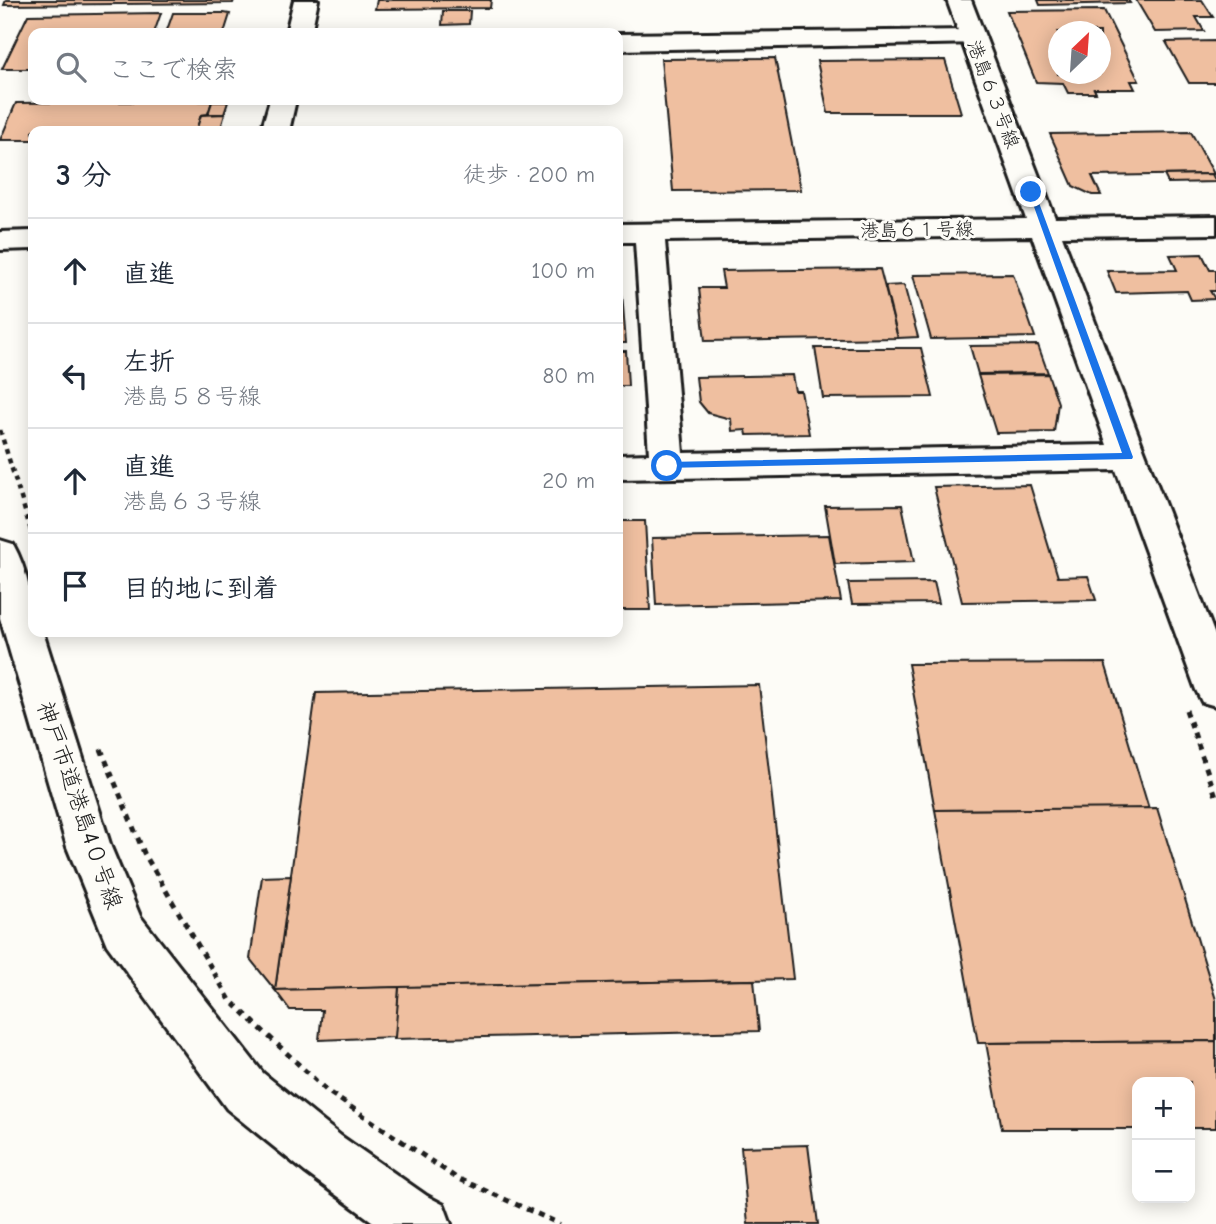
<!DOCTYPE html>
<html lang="ja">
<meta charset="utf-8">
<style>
:root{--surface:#fff;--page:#f6f6f7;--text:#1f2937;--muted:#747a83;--line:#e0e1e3}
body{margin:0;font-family:"Comic Neue","Klee One",sans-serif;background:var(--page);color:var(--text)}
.controls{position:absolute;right:21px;bottom:21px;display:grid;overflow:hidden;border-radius:14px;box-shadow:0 4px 18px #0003}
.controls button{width:63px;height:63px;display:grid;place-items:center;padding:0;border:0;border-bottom:2px solid var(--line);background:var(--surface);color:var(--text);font:35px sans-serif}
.compass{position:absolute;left:1048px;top:21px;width:63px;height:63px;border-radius:50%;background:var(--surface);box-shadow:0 4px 18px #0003;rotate:25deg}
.stop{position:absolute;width:21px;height:21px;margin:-16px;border:5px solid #1a73e8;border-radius:50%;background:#fff}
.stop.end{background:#1a73e8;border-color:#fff;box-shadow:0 2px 7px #0008}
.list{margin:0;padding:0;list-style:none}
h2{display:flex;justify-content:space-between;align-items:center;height:91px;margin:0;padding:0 28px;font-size:30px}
h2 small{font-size:23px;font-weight:400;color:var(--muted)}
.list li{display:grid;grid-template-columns:46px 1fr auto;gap:21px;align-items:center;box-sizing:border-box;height:105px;padding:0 28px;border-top:2px solid var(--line)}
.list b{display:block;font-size:26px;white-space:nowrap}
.list p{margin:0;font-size:23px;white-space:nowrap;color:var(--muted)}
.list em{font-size:23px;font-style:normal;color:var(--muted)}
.icon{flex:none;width:38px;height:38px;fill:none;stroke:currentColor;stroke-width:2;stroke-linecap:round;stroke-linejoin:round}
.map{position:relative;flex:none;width:1216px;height:1224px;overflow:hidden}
.search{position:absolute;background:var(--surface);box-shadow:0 4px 18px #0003;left:28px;top:28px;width:595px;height:77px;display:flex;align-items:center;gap:18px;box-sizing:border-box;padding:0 24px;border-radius:14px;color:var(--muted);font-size:26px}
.panel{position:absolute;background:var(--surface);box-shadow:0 4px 18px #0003;left:28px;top:126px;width:595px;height:511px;border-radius:14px}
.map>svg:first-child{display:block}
</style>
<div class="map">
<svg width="1216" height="1224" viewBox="0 0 1216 1224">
<rect width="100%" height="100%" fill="#fdfcf7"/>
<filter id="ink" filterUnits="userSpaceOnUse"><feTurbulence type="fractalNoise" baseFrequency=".0143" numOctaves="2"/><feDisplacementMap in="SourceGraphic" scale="14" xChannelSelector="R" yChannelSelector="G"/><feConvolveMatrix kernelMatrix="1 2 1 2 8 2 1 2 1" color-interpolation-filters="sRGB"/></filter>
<g filter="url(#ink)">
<!-- building -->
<g fill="#efbfa0" stroke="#1c1c1c" stroke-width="2" fill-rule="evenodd">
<polygon points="6,0 234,0 233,3 4,5"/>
<polygon points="377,0 491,0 490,8 375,9"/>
<polygon points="1038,0 1128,0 1130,3 1040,5"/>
<polygon points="1136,0 1202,0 1213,17 1196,17 1204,31 1155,32"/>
<path d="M1104,10l35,71h-8l4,8h-41l2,4h-28l-5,-10 -27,-1 -29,-71zM1058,32h42v42h-42z"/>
<polygon points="443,11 470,11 469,24 442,25"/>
<polygon points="161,13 154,33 33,33 33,69 2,69 28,15"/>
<polygon points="173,13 224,13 230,14 224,33 166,33"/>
<polygon points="1216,41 1216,83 1189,83 1166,42"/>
<polygon points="775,58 801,190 673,191 661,59"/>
<polygon points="945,60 961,113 828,113 817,61"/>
<polygon points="212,101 208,114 201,115 196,131 33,131 33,140 0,140 16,103"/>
<polygon points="212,102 228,102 224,114 208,114"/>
<polygon points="225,114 220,131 196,131 201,115"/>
<polygon points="1191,132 1214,174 1092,176 1101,195 1092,195 1073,186 1050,134"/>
<polygon points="1212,174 1216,182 1168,183 1164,175"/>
<polygon points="1202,254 1210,270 1216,270 1216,291 1210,291 1215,299 1191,300 1187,291 1116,293 1107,271 1177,270 1170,255"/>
<polygon points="880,269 898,338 705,341 699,288 724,288 721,271"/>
<polygon points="1013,274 1035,337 931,339 913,275"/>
<polygon points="618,281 621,281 626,343 618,343"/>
<polygon points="904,285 918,337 898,338 885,286"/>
<polygon points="1038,345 1048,373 978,374 970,346"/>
<polygon points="815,348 921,348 933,397 823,398"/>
<polygon points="618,351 626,351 628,386 618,386"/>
<polygon points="1048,374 1058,403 1054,432 996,433 978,375"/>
<polygon points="792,375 795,391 801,391 809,434 747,435 746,430 732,431 731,419 708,413 699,402 696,377"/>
<polygon points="1030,485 1058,577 1088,576 1096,600 962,602 934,487"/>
<polygon points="902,505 914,562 835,564 825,506"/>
<polygon points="618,521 645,521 650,610 618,610"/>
<polygon points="829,535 841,601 656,605 652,538"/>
<polygon points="934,582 939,603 852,604 848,583"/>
<polygon points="1105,663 1149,809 935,810 908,664"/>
<polygon points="759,685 793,979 275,990 316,693"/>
<polygon points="1157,808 1216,1000 1216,1041 978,1043 935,810"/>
<polygon points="291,876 275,990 250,959 262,877"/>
<polygon points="754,980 759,1031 394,1039 399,987"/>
<polygon points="399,987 395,1037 319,1040 322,1010 290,1010 275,990"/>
<polygon points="1216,1041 1216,1128 1190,1128 1190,1082 1137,1082 1137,1129 1002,1129 986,1043"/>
<polygon points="808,1145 818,1224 748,1224 741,1147"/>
</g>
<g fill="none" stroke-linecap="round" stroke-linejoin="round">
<defs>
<polygon id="minor" points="973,30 982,33 986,38 982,43 618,50 618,34"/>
<g id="tertiary">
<polygon points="294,0 318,0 311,33 286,33"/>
<path d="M947,0h24l84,218 161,-2v18l-154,2 154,402v68l-14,-4 -6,-12 -80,-220 -498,9v-24l31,-1 -14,-212h-17v-18l408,-5zM1032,236l75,209 -424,8 -18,-212z"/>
<polygon points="270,100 296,100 289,131 261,131"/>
<polygon points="33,231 33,249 0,250 0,232"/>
<path d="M0,540l13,4c15,27 20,57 20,88h10l68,215 29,69 123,157 78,63 86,60 17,9 7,19h-75l-71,-52 -78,-63 -120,-164 -40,-98 -67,-229z"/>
</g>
</defs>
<!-- minor casing -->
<use href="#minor" stroke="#1c1c1c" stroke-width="6"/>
<!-- tertiary casing -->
<use href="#tertiary" stroke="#1c1c1c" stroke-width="6"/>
<!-- path-far1 -->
<polyline stroke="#1c1c1c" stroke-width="4.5" stroke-dasharray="5 5" stroke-linecap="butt" points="0,430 33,537"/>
<!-- path -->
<g stroke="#1c1c1c" stroke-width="5" stroke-dasharray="6 6" stroke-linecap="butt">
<polyline points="1186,710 1216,796"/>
<polyline points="101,749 144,853 230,1000 327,1091 455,1177 560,1224"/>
</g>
<!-- minor -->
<use href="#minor" fill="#fdfcf7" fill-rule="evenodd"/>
<!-- tertiary -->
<use href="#tertiary" fill="#fdfcf7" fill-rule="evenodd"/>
</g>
</g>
<!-- route -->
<polygon fill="#1a73e8" points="1028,190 1035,192 1133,457 1132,459 663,468 663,463 667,462 1122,453"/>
<g text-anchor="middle" stroke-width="6" stroke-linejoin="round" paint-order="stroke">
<!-- far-street labels -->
<g font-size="19" fill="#1c1c1c" stroke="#fdfcf7">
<text transform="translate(994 94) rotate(69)" y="7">港島６３号線</text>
<text transform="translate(917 229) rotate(-1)" y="7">港島６１号線</text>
</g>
<!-- street labels -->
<g font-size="23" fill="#1c1c1c" stroke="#fdfcf7">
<text transform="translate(80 805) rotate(71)" y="8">神戸市道港島4０号線</text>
</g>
</g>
</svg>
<div class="controls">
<button>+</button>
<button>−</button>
</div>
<svg class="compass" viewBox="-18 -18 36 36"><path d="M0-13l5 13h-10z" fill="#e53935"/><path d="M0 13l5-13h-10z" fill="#747a83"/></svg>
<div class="stop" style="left:667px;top:466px"></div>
<div class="stop end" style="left:1031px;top:192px"></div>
<div class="search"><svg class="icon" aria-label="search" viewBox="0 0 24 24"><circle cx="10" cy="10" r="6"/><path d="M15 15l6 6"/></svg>ここで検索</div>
<section class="panel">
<h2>3 分<small>徒歩 · 200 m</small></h2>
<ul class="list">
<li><svg class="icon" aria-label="ahead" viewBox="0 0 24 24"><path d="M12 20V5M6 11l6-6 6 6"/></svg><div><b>直進</b></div><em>100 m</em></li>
<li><svg class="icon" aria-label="left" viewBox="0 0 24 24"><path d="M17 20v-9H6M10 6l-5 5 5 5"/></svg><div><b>左折</b><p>港島５８号線</p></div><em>80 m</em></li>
<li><svg class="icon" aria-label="ahead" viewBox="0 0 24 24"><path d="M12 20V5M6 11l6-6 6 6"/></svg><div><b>直進</b><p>港島６３号線</p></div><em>20 m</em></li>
<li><svg class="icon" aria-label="arrive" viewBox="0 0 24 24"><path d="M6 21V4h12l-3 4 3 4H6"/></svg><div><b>目的地に到着</b></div></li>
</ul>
</section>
</div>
